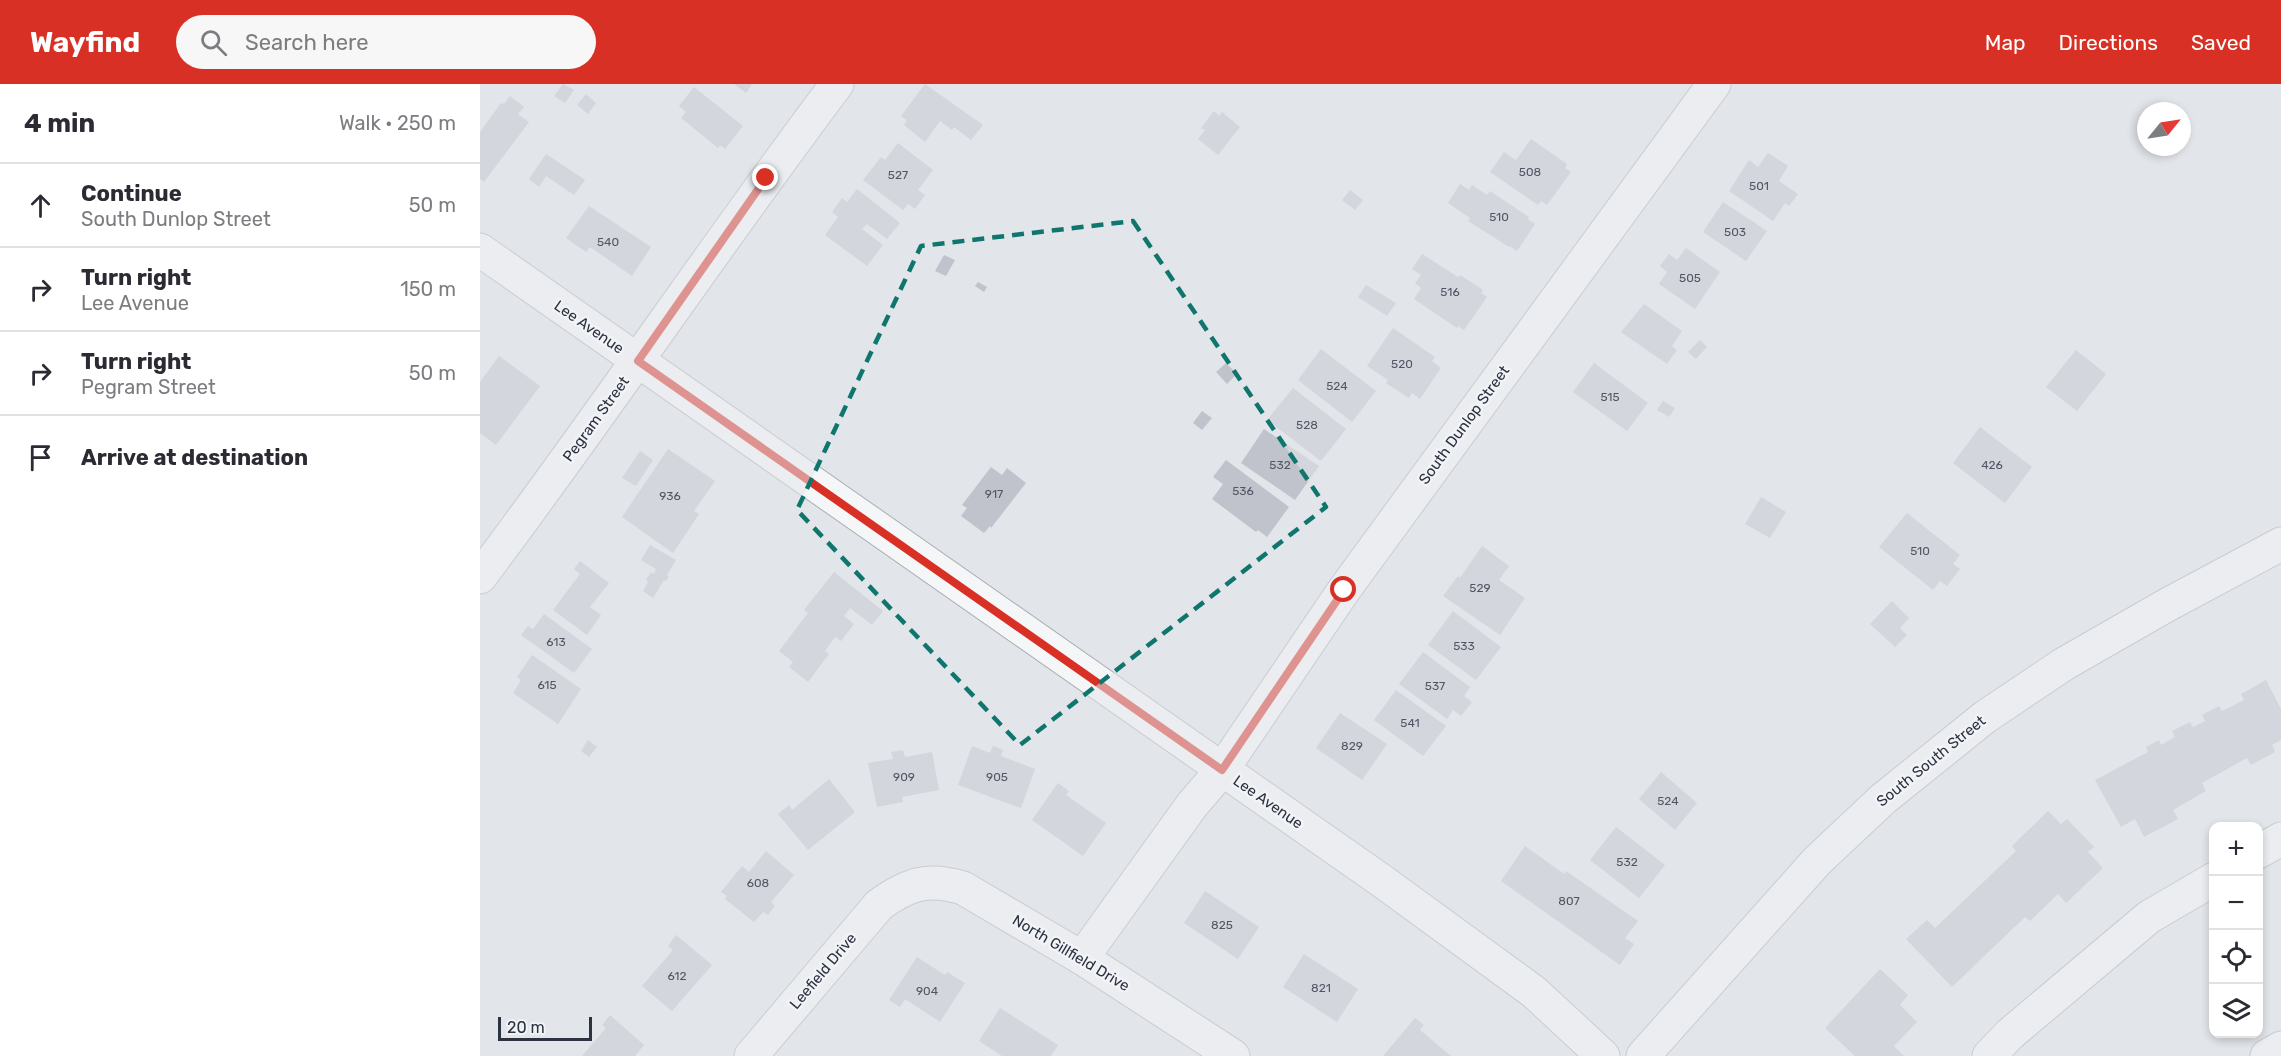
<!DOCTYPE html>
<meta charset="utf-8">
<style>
:root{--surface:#fff;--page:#f7f7f7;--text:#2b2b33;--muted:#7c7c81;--line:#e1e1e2;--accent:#d93025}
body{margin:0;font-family:Rubik,sans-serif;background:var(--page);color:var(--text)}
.controls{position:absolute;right:18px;bottom:18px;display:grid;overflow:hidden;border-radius:12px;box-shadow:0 3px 9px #0003}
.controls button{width:54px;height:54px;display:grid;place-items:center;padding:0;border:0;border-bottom:2px solid var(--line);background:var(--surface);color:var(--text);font:30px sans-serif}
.compass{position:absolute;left:1657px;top:18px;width:54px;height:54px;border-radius:50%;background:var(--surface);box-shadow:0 3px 9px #0003;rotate:60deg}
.scale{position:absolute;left:18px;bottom:15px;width:94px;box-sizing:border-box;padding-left:6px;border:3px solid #2b3240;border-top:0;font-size:16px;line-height:21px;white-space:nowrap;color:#2b3240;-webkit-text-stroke:4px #f2f3f7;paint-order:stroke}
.stop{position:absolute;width:18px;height:18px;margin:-14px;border:4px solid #d93025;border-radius:50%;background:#fff}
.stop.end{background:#d93025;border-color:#fff;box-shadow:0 2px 6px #0008}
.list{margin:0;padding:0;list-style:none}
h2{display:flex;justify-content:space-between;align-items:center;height:78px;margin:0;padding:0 24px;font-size:26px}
h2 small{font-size:20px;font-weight:400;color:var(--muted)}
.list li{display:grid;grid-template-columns:39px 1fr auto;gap:18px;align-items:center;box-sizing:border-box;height:84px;padding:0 24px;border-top:2px solid var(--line)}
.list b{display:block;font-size:22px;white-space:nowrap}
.list p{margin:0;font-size:20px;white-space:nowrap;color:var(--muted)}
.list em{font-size:20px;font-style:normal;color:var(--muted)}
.icon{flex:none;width:33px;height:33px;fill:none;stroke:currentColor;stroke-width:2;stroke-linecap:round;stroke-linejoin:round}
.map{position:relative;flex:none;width:1801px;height:972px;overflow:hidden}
header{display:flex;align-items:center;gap:36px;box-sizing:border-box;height:84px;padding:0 30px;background:var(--accent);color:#fff}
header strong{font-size:28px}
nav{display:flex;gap:33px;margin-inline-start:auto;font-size:21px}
.search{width:420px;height:54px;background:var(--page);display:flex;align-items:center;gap:15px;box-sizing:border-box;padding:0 21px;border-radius:33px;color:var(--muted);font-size:22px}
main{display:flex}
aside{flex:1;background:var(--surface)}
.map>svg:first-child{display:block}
</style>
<header>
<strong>Wayfind</strong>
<div class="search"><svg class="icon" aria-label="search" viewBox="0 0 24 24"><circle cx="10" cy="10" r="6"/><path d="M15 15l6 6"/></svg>Search here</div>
<nav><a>Map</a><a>Directions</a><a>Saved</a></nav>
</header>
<main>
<aside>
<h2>4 min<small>Walk · 250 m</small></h2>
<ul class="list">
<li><svg class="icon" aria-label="ahead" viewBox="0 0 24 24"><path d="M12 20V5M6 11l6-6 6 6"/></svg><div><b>Continue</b><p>South Dunlop Street</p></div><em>50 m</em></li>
<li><svg class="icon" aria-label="right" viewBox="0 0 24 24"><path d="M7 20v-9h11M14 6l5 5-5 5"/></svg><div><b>Turn right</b><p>Lee Avenue</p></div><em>150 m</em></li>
<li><svg class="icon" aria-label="right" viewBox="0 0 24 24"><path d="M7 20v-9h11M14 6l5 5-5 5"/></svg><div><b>Turn right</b><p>Pegram Street</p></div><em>50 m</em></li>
<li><svg class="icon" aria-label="arrive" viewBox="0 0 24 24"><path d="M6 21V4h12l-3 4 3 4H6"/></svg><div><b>Arrive at destination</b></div></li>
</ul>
</aside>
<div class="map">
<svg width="1801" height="972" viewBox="0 0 1801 972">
<rect width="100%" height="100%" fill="#e2e5e9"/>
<!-- building -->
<g fill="#c0c3cc">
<polygon points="83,0 94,6 85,19 74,12"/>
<polygon points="254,0 272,0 266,9"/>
<polygon points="445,0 503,41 491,56 474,43 472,46 460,37 445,58 424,41 427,36 421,32"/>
<polygon points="214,3 263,42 245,65 240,61 238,64 201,34 206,28 199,22"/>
<polygon points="106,10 116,19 108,30 97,21"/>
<polygon points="30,12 44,23 38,30 49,38 4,98 0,95 0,48 21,19 24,20"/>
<polygon points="734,27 739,32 742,28 760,43 738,71 718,55 725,46 721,44"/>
<polygon points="1051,55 1087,80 1085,84 1091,88 1067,121 1061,117 1058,121 1010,88 1024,68 1036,76"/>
<polygon points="418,59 453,86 438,106 445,111 435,125 428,120 423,126 383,96 401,73 405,76"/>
<polygon points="1288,69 1308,82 1299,97 1318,110 1309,122 1305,119 1293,137 1249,107 1269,76 1278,83"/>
<polygon points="66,70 105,96 94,111 66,92 59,103 49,95"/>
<polygon points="980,100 989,106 992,101 1007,111 1010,107 1049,133 1048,135 1055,140 1037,167 1029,162 1029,163 988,137 990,134 968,119"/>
<polygon points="377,105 420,139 407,155 387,140 382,145 403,161 387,182 345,151 358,133 352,128 362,114 367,118"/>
<polygon points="870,106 883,116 875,126 862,116"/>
<polygon points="1243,118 1287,147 1266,177 1223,148"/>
<polygon points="109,122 171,163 152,192 110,163 106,168 86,154"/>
<polygon points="1206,164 1240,188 1215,225 1179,200 1187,188 1180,182 1189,170 1197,176"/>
<polygon points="942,170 978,193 980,191 1003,206 1001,209 1007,213 984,246 978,242 977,244 934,215 941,204 935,199 941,191 932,185"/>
<polygon points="464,171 475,176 466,192 455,187"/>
<polygon points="498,198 507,203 504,208 495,202"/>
<polygon points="886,201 916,219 907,232 878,213"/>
<polygon points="1164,220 1202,247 1192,262 1197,266 1187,280 1141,248"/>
<polygon points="913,244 955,273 952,277 961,284 940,315 932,309 929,314 906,299 908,296 887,282"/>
<polygon points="1220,256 1227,263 1216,275 1208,268"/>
<polygon points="841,265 896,307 872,338 818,296"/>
<polygon points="1596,266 1626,290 1597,327 1566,303"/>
<polygon points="19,272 60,302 16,361 0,349 0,298"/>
<polygon points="746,279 757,290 747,300 736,288"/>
<polygon points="1114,279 1168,319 1147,347 1093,308"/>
<polygon points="813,304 866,345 841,377 787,336"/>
<polygon points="1183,317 1195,324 1189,333 1177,326"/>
<polygon points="722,327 732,334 722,346 713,339"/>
<polygon points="1500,343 1552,383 1525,419 1473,379"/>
<polygon points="784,345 839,382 815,416 761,379"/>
<polygon points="188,365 235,397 214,427 219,430 193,469 142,433"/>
<polygon points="160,367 173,376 156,402 142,394"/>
<polygon points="746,376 809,423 787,453 778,446 776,448 732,415 743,400 733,393"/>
<polygon points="511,383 522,391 527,384 546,399 511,444 510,442 504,449 481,432 487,424 482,421"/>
<polygon points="1281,413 1306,428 1290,454 1265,440"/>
<polygon points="1427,429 1480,471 1473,480 1480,485 1467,502 1460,497 1453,506 1399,463"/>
<polygon points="170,461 196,476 187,491 189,492 186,497 184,496 173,514 163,507 168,498 166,496 171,488 174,490 176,485 161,476"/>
<polygon points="1002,462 1029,482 1019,496 1045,514 1020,551 963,512 978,492 980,494"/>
<polygon points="100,477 129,499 110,523 121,531 107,551 73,526 100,490 94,485"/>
<polygon points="354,488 403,527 392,541 370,524 364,532 374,540 361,557 355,553 345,567 349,570 328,598 309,583 313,578 299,567 328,529 324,526"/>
<polygon points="1412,517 1429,534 1420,544 1427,551 1415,563 1390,540"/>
<polygon points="973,527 1021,563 996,596 948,561"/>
<polygon points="64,530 112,565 94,589 41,551 48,542 53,545"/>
<polygon points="943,568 990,603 984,612 992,618 981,632 973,626 967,635 919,600"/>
<polygon points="52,571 101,605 78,640 33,609 41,596 37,593"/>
<polygon points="1786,596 1801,625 1801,656 1792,661 1795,668 1771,681 1767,674 1722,699 1726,707 1693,726 1698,735 1664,753 1655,735 1641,743 1615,696 1668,668 1666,663 1679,656 1681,661 1695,653 1692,647 1710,638 1713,643 1725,637 1722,631 1739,622 1742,627 1764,616 1761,610"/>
<polygon points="916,606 966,642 943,672 894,636"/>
<polygon points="860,629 907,660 882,696 836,664"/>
<polygon points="108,656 117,663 109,673 101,667"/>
<polygon points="492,662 510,669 513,662 523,666 521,672 555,685 541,724 478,701"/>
<polygon points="423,666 425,673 452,668 459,706 422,713 423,718 397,723 388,679 413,675 411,668"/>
<polygon points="1181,688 1217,719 1195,746 1159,715"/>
<polygon points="349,695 375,728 328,766 298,730 309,721 312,726"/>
<polygon points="578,699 589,707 586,711 626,739 603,772 552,736"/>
<polygon points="1568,727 1581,740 1587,735 1614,763 1608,768 1623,784 1586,819 1578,810 1550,837 1545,833 1472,903 1426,855 1447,836 1455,844 1536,767 1532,762"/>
<polygon points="1136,743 1185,781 1159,814 1110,776"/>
<polygon points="1045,762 1084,790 1086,787 1158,837 1145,854 1154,860 1140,881 1021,797"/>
<polygon points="286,767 314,791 291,818 295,822 288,831 283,828 274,838 245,815 247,812 241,808 262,782 269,788"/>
<polygon points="725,807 779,843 758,875 704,839"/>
<polygon points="196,851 232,881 192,927 162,902 193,866 188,862"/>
<polygon points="824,870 878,905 857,938 803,903"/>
<polygon points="437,873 465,891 467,888 485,899 460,938 425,915 420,923 409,916"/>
<polygon points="1400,885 1428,911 1420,921 1437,938 1414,962 1424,972 1375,972 1345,944"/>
<polygon points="520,924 578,961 571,972 522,972 499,957"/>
<polygon points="130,931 164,961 155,972 102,972 126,944 122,941"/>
<polygon points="935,934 944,941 940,946 971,972 903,972"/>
</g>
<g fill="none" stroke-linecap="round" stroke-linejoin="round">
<defs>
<g id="minor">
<polyline points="0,166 902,797 1054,908 1123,972"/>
<path d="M0,493c122,-162 235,-331 357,-493"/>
<polyline points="1778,768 1801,755"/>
<polyline points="602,874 712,721 742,686 864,506 1234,0"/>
<path d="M271,972l128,-151c29,-21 49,-28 84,-17l119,70 151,98"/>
<polyline points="1163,972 1337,777 1403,715 1505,633 1584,580 1687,521 1801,460"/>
<polyline points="1509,972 1530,950 1669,833 1734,795"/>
<polyline points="1787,972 1801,964"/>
</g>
</defs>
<!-- minor casing -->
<use href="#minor" stroke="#abafb6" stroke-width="35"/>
<!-- minor -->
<use href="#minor" stroke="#f5f6f8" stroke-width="33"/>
</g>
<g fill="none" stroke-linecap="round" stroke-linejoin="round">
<!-- route -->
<polyline stroke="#d93025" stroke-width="8" points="286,94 158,277 742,686 864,506"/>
</g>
<!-- marked area -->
<path d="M0 0H1801V972H0ZM653,137l193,286 -306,238 -223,-235 124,-264z" fill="#e2e5e9" fill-opacity=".55" fill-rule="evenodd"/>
<path fill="none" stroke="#0f766e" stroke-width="4.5" stroke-dasharray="12 8" stroke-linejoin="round" d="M653,137l193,286 -306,238 -223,-235 124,-264z"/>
<g text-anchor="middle" stroke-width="5" stroke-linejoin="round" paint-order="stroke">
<!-- number labels -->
<g font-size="12" fill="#505663">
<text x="1050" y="92">508</text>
<text x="418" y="95">527</text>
<text x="1279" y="106">501</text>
<text x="1019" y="137">510</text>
<text x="1255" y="152">503</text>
<text x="128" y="162">540</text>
<text x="1210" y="198">505</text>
<text x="970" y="212">516</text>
<text x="922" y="284">520</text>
<text x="857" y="306">524</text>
<text x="1130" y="317">515</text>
<text x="827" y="345">528</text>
<text x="800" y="385">532</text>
<text x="1512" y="385">426</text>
<text x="763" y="411">536</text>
<text x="514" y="414">917</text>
<text x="190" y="416">936</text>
<text x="1440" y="471">510</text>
<text x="1000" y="508">529</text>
<text x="76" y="562">613</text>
<text x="984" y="566">533</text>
<text x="67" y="605">615</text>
<text x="955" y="606">537</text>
<text x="930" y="643">541</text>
<text x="872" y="666">829</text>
<text x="424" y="697">909</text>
<text x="517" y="697">905</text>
<text x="1188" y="721">524</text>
<text x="1147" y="782">532</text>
<text x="278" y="803">608</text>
<text x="1089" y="821">807</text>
<text x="742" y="845">825</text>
<text x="197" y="896">612</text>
<text x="841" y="908">821</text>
<text x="447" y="911">904</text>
</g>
<!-- street labels -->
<g font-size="15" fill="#2b3240" stroke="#f2f3f7">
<text transform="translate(109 243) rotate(35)" y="5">Lee Avenue</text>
<text transform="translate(116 335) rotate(-54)" y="5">Pegram Street</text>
<text transform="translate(984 341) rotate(-54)" y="5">South Dunlop Street</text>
<text transform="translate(1451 677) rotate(-39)" y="5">South South Street</text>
<text transform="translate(788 718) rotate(35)" y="5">Lee Avenue</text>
<text transform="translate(591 869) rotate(31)" y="5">North Gillfield Drive</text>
<text transform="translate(343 887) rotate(-50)" y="5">Leefield Drive</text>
</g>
</g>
</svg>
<div class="controls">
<button>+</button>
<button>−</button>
<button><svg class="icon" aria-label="locate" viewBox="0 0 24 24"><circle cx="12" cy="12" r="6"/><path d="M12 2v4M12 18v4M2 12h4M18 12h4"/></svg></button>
<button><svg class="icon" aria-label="layers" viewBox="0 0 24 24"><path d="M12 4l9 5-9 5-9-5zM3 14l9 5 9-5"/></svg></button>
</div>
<svg class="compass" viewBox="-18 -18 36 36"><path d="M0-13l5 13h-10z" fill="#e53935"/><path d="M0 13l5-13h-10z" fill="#7c7c81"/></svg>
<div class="scale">20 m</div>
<div class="stop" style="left:864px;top:506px"></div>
<div class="stop end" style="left:286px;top:94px"></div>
</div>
</main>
